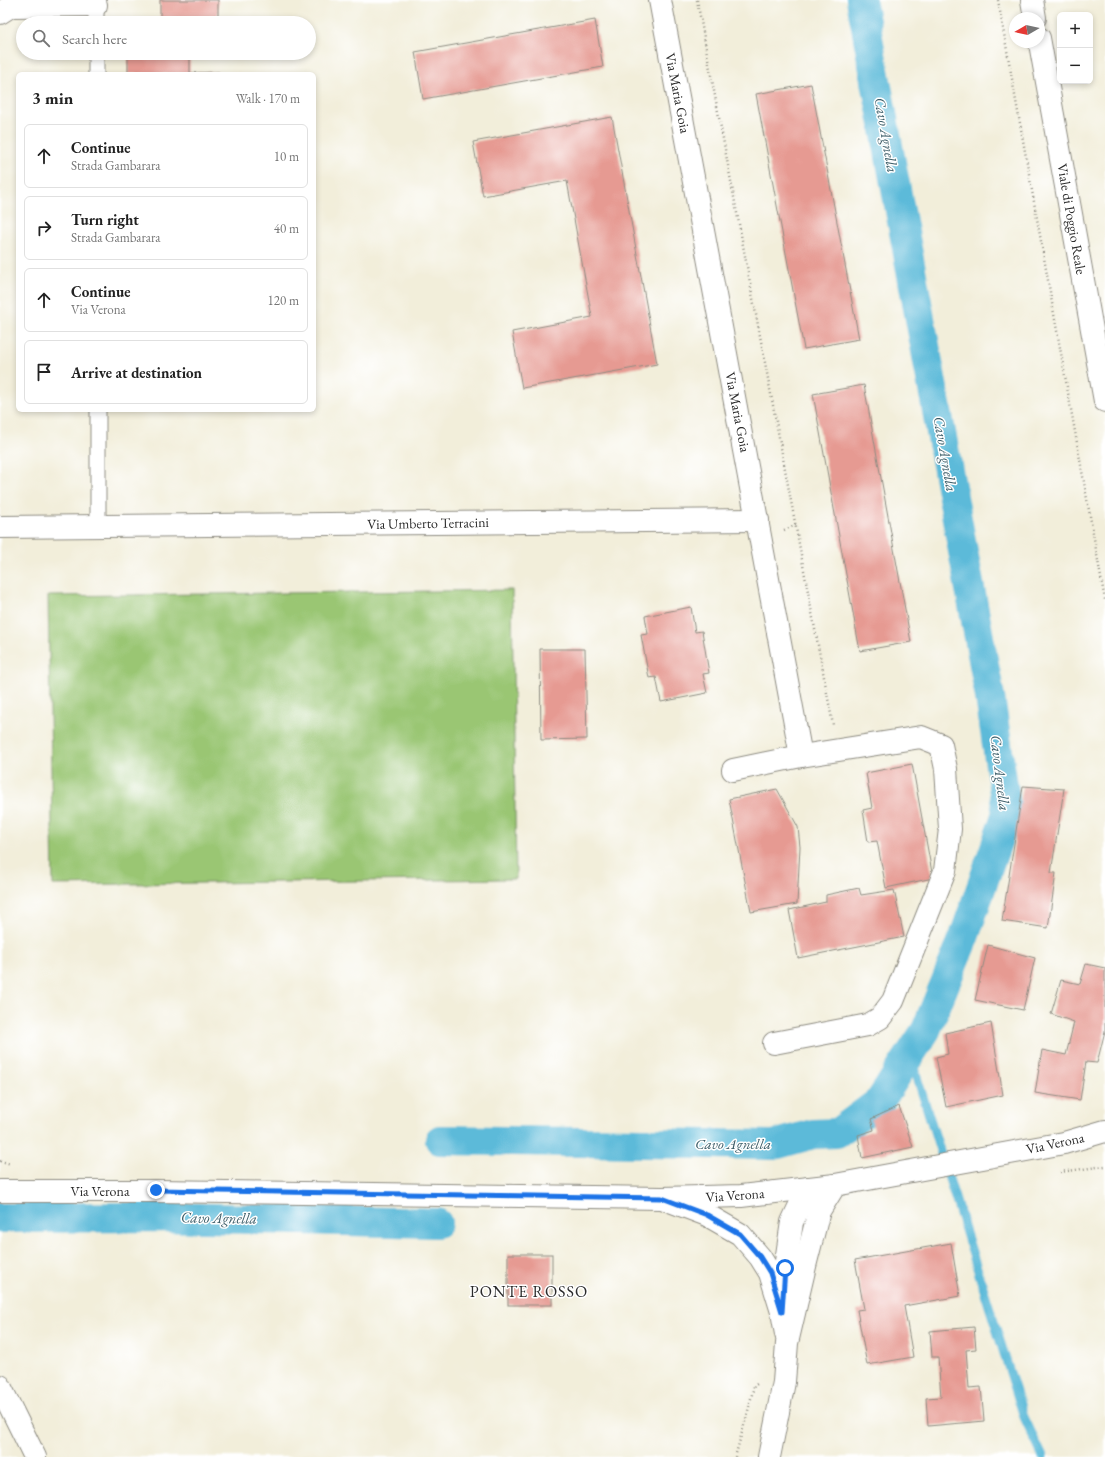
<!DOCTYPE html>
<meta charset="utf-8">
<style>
:root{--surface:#fff;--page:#f2f2f2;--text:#222;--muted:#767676;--line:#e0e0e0}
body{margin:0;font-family:"EB Garamond",serif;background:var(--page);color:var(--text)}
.controls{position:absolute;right:12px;top:12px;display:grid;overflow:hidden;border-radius:6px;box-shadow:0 2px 6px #0003}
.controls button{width:36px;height:36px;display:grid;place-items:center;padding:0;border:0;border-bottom:1px solid var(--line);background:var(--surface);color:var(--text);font:20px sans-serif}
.compass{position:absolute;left:1009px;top:12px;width:36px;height:36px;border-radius:50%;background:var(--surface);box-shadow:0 2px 6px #0003;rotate:261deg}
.stop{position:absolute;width:12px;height:12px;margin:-9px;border:3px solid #1a73e8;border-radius:50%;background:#fff}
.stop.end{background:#1a73e8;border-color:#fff;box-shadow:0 1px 4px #0008}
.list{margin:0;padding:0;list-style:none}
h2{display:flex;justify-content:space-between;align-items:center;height:52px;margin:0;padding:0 16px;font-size:17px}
h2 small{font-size:13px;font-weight:400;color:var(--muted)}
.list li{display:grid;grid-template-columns:26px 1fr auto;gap:12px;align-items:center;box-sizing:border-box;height:64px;margin:0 8px 8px;padding:0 8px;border:1px solid var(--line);border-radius:6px}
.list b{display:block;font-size:15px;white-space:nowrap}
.list p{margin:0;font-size:13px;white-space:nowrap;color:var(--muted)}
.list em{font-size:13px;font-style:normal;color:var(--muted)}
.icon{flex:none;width:22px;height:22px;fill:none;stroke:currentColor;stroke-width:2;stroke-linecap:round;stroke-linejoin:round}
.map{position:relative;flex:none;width:1105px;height:1457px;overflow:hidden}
.search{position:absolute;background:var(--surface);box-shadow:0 2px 6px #0003;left:16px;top:16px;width:300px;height:44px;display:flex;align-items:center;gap:10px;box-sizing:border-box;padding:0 14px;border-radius:22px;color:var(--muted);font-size:15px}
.panel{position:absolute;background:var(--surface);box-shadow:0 2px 6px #0003;left:16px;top:72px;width:300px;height:340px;border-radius:6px}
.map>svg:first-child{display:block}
</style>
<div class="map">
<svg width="1105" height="1457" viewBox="0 0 1105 1457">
<rect width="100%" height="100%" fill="#fff"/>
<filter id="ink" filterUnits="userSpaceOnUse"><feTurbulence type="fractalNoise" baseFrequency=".025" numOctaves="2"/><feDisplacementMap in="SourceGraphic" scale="8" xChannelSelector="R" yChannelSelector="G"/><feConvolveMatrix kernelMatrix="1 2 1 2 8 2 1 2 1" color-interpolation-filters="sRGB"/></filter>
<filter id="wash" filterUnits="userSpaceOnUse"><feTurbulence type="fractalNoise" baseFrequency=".012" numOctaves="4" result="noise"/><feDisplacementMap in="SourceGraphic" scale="16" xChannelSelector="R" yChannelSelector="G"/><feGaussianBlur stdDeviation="0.9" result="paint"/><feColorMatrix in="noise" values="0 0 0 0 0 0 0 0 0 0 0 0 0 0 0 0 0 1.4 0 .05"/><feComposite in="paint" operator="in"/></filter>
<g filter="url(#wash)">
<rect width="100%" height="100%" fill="#f2eeda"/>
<!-- green -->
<polygon fill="#9ac673" stroke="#62784f" points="512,590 516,879 53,885 48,596"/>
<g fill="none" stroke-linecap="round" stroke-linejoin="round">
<!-- stream -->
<polyline stroke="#5bbad9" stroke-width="9" points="910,1055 1024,1417 1043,1457"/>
<!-- canal -->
<g stroke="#5bbad9" stroke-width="30">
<polyline points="440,1140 774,1145 813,1134 837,1133 880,1101 926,1030 964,937 1007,813 990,697 861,0"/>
<polyline points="0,1218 156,1217 437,1223"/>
</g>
</g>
<g id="blocks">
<!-- building -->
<g fill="#e69a92">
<rect x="160" y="0" width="58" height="23"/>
<polygon points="595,20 603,67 423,99 415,52"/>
<polygon points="128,53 190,53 190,73 219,72 219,74 128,74"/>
<polygon points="811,84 859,339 804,349 756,94"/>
<polygon points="612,117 657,364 522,388 512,332 592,317 567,181 483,196 473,142"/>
<polygon points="864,385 911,642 860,651 813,394"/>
<polygon points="691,607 695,632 702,631 709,673 703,674 707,693 661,702 656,677 649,678 641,635 648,634 645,616"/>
<polygon points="540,649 585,649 587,739 541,740"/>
<polygon points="912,764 933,878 886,888 877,841 868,842 863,810 872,808 866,773"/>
<polygon points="1023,786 1064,789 1051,873 1056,873 1048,928 1002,921"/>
<polygon points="777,789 798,827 800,847 797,904 751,912 729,799"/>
<polygon points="859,888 861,895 894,890 904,937 798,958 789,910 826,902 826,895"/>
<polygon points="988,945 1035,958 1023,1010 975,1000"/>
<polygon points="1086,964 1105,968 1105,1031 1097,1063 1086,1062 1080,1100 1035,1093 1042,1050 1066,1055 1074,1022 1051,1014 1061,980 1080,984"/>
<polygon points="991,1023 1003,1095 946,1107 936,1057 948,1054 945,1033"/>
<polygon points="899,1106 913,1147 862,1158 858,1135 874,1130 871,1119"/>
<polygon points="951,1243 960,1296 904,1306 913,1357 867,1365 857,1310 864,1309 855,1260"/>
<rect x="508" y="1254" width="44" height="51"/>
<polygon points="974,1327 976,1349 966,1350 969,1388 981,1387 984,1421 928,1426 926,1398 941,1397 938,1357 932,1357 930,1331"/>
</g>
</g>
</g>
<g filter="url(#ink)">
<use href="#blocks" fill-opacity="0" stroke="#8e8c82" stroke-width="1"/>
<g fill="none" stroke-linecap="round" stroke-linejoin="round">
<defs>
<g id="service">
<polyline points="96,5 96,23"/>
<polyline points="96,53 96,74"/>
<polyline points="98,410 98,527"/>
</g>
<g id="minor">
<polyline points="660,0 801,756 733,770"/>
<polyline points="1032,0 1035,18"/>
<polyline points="0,13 11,6 96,5"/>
<polyline points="1039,38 1105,401"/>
<polyline points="0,527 758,520"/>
<polyline points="774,1043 868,1025 880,1018 893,1001 945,871 950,829 946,769 941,745 921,737 801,756"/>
<polyline points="662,1198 707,1215 740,1234 760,1257 770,1273 782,1312 786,1334"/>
<polyline points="783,1299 785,1268 792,1222 808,1188"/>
<polyline points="0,1386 35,1457"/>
<polyline points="769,1457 784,1382 787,1343 806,1262 819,1211 835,1185"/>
</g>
<polyline id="primary" points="0,1191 156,1191 662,1198 741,1196 835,1185 1064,1143 1105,1131"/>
</defs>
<!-- service casing -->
<use href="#service" stroke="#8e8c82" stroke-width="17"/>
<!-- minor casing -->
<use href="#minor" stroke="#8e8c82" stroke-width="24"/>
<!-- primary casing -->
<use href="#primary" stroke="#8e8c82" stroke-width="24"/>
<!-- path -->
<g stroke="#8e8c82" stroke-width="2.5" stroke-dasharray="1 3" stroke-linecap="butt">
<polyline points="697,0 833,725"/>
<polyline points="998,0 1105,600"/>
<polyline points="784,530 796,525"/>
<polyline points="0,1161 11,1164"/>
<polyline points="1060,1172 1105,1166"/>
<polyline points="735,1457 747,1415 754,1386 757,1384"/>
</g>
<!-- service -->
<use href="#service" stroke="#fff" stroke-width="15"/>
<!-- minor -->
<use href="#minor" stroke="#fff" stroke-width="22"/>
<!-- primary -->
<use href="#primary" stroke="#fff" stroke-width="22"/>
</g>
</g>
<g fill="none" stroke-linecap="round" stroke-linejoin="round" filter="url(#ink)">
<!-- route -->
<polyline stroke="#1a73e8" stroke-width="5" points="156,1190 662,1198 707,1215 740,1234 760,1257 770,1273 782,1312 785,1268"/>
</g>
<g text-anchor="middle" stroke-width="3" stroke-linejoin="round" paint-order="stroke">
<!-- street labels -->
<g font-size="14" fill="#2b2b2b" stroke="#fff">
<text transform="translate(678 93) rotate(79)" y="5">Via Maria Goia</text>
<text transform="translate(1072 219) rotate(80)" y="5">Viale di Poggio Reale</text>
<text transform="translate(738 412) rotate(79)" y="5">Via Maria Goia</text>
<text transform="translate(428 523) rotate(-1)" y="5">Via Umberto Terracini</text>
<text transform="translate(1055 1143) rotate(-12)" y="5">Via Verona</text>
<text x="100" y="1196">Via Verona</text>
<text transform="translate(735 1195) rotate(-4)" y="5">Via Verona</text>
</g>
<!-- water labels -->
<g font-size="15" font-style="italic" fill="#3c5d68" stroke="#fff">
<text transform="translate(886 135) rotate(80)" y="5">Cavo Agnella</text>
<text transform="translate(945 454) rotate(80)" y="5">Cavo Agnella</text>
<text transform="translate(1000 773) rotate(83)" y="5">Cavo Agnella</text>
<text x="733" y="1149">Cavo Agnella</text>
<text transform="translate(219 1218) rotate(1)" y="5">Cavo Agnella</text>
</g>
<!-- quarter labels -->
<g font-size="16" letter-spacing="1" fill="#2b2b2b" stroke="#fff">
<text x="529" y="1297">PONTE ROSSO</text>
</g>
</g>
</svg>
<div class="controls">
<button>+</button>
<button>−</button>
</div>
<svg class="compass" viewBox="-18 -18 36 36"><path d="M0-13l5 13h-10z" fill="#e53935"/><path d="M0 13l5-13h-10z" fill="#767676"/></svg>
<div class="stop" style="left:785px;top:1268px"></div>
<div class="stop end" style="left:156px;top:1190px"></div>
<div class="search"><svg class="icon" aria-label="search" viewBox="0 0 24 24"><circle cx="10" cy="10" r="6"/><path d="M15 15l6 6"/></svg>Search here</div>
<section class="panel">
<h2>3 min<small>Walk · 170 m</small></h2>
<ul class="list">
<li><svg class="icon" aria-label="ahead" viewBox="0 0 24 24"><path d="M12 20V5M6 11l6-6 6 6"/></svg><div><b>Continue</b><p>Strada Gambarara</p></div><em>10 m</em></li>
<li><svg class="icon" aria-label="right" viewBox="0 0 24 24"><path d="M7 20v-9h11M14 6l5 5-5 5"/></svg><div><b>Turn right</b><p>Strada Gambarara</p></div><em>40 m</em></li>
<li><svg class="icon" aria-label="ahead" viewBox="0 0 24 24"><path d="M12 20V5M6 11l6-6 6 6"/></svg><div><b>Continue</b><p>Via Verona</p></div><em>120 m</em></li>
<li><svg class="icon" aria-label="arrive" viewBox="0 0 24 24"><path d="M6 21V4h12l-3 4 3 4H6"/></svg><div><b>Arrive at destination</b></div></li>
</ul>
</section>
</div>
